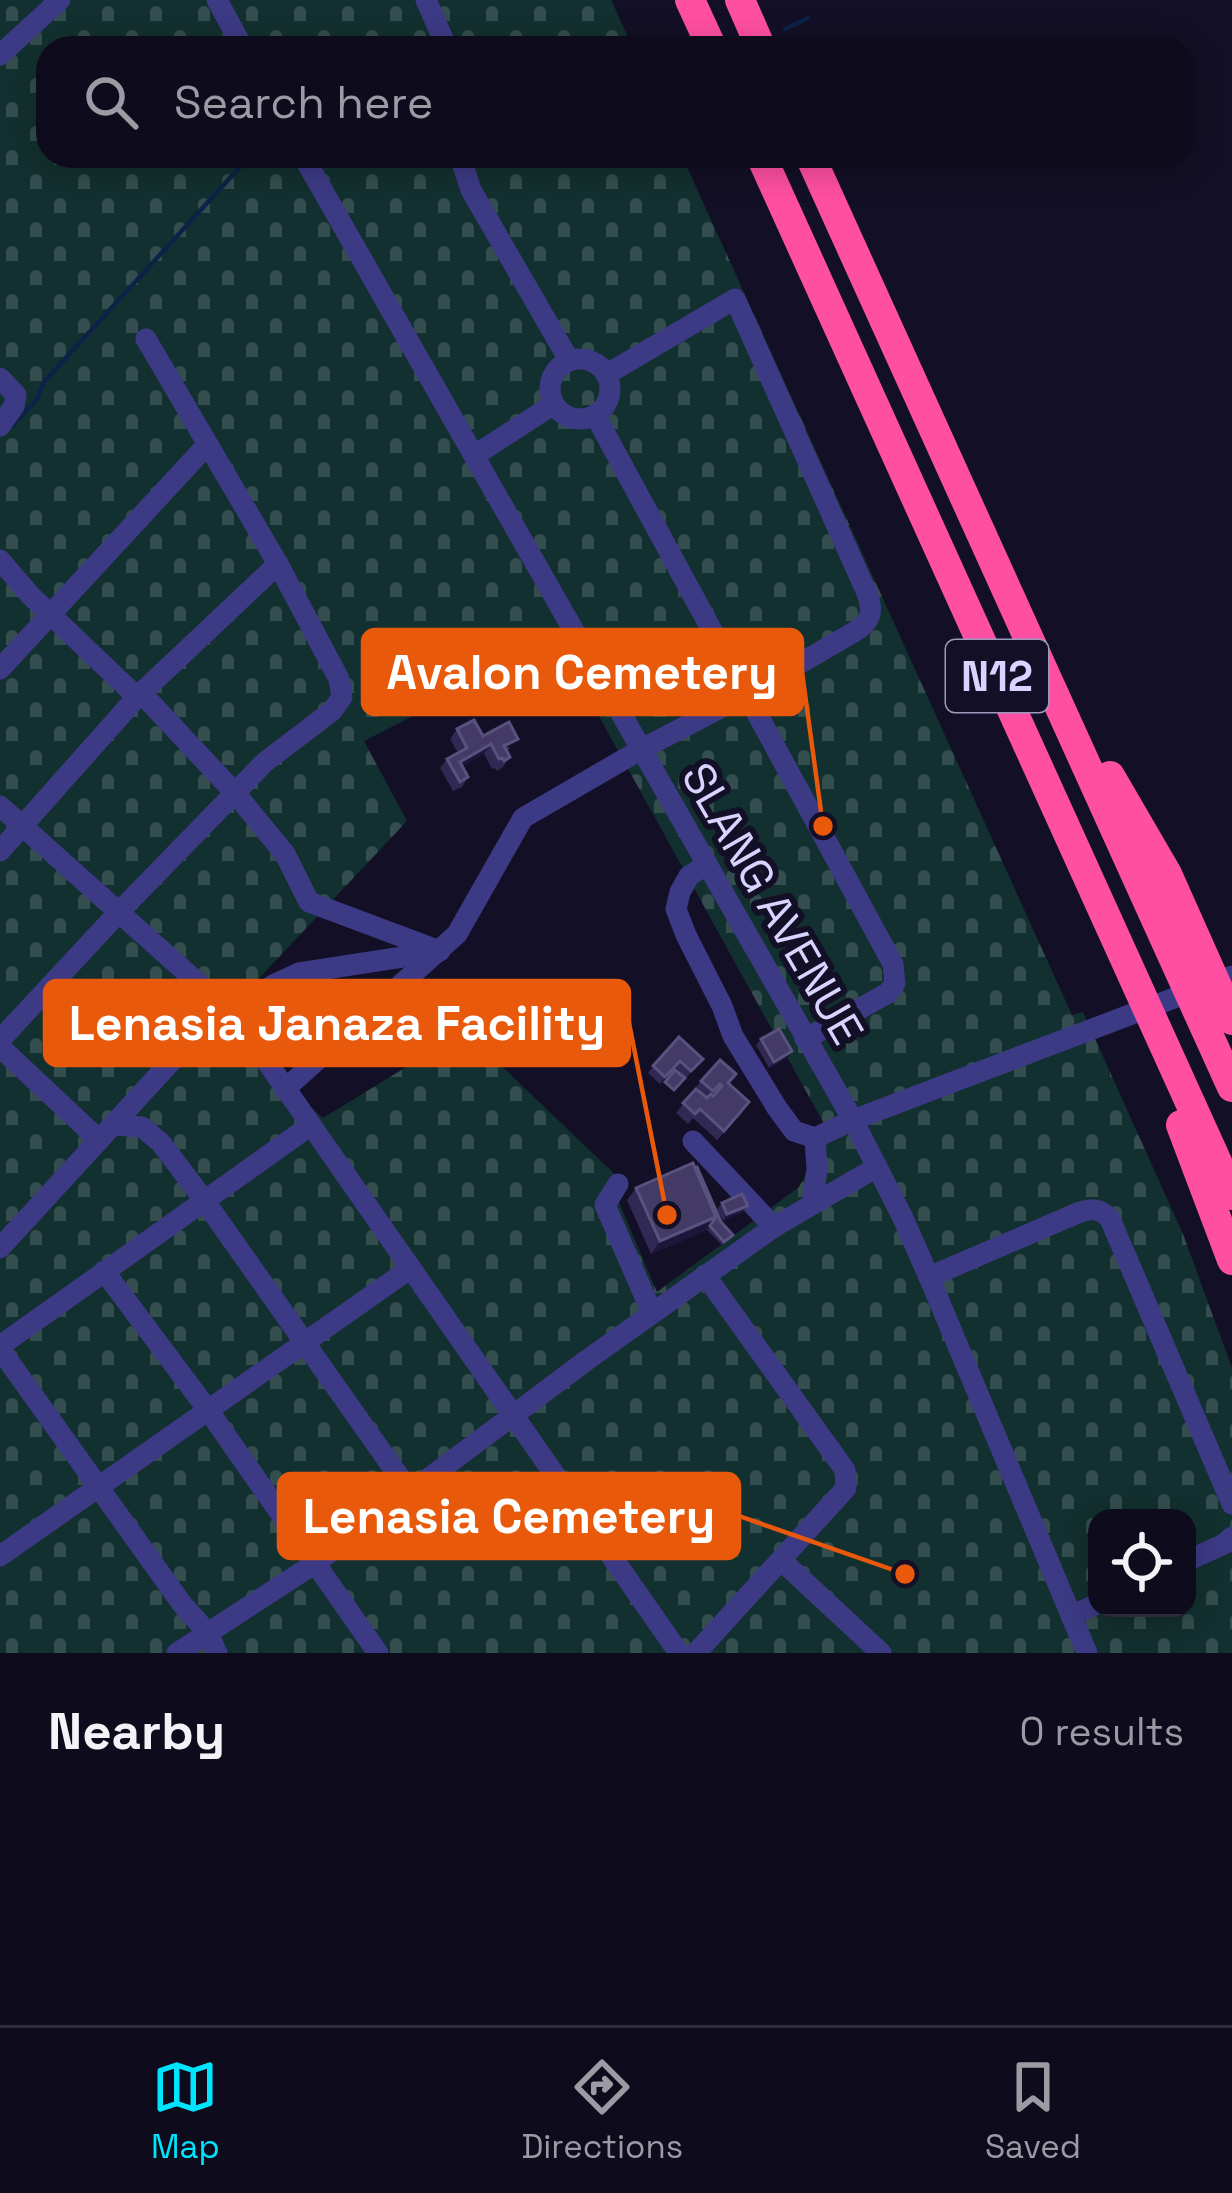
<!DOCTYPE html>
<style>
:root{--surface:#0e0b1c;--page:#171425;--text:#f1f3f6;--muted:#9b9ba3;--line:#2e2b3b;--accent:#00e5ff}
body{margin:0;font-family:"Space Grotesk",sans-serif;background:var(--page);color:var(--text)}
.controls{position:absolute;right:36px;bottom:36px;display:grid;overflow:hidden;border-radius:24px;box-shadow:0 6px 30px #0003}
.controls button{width:108px;height:108px;display:grid;place-items:center;padding:0;border:0;border-bottom:3px solid var(--line);background:var(--surface);color:var(--text);font:60px sans-serif}
.list{margin:0;padding:0;list-style:none}
h2{display:flex;justify-content:space-between;align-items:center;height:156px;margin:0;padding:0 48px;font-size:51px}
h2 small{font-size:39px;font-weight:400;color:var(--muted)}
.icon{flex:none;width:66px;height:66px;fill:none;stroke:currentColor;stroke-width:2;stroke-linecap:round;stroke-linejoin:round}
.map{position:relative;flex:none;width:1232px;height:1653px;overflow:hidden}
.search{position:absolute;background:var(--surface);box-shadow:0 6px 30px #0003;left:36px;right:36px;top:36px;height:132px;display:flex;align-items:center;gap:30px;box-sizing:border-box;padding:0 42px;border-radius:36px;color:var(--muted);font-size:45px}
.sheet{height:372px;background:var(--surface)}
nav{display:flex;justify-content:space-around;align-items:center;box-sizing:border-box;height:168px;border-top:3px solid var(--line);background:var(--surface);font-size:33px;color:var(--muted)}
nav a{display:grid;justify-items:center;gap:6px}
nav .on{color:var(--accent)}
.map>svg:first-child{display:block}
</style>
<div class="map">
<svg width="1232" height="1653" viewBox="0 0 1232 1653">
<defs>
<pattern id="cemetery-stones" width="16" height="16" patternUnits="userSpaceOnUse" patternTransform="scale(3)"><rect width="16" height="16" fill="#12302f"/><path d="M2 7V4a2 2 0 0 1 4 0v3zM10 15v-3a2 2 0 0 1 4 0v3z" fill="#344d4e"/></pattern>
</defs>
<rect width="100%" height="100%" fill="#130f26"/>
<!-- cemetery -->
<path fill="url(#cemetery-stones)" fill-rule="evenodd" d="M0,0h611l22,48h-585v108h634l390,859 11,-3 100,222 49,134v285h-1232zM558,642l270,489 -29,56 -142,105 -39,-92 9,-14 -162,-155 -142,87 -106,-95 190,-202 -43,-80zM1097,1518h90v90h-90z"/>
<g fill="none" stroke-linecap="round" stroke-linejoin="round">
<!-- stream -->
<g stroke="#0c2248" stroke-width="4.5">
<polyline points="785,29 808,18"/>
<polyline points="12,426 37,399 44,382 250,156"/>
</g>
<!-- minor -->
<g stroke="#3d3a85" stroke-width="21">
<polyline points="217,0 243,48"/>
<polyline points="426,0 447,48"/>
<polyline points="0,55 60,0"/>
<polyline points="303,156 853,1120 902,1216 929,1277 1087,1653"/>
<polyline points="460,156 471,190 569,360"/>
<circle cx="580" cy="389" r="30"/>
<polyline points="0,378 16,395 14,406 0,426"/>
<polyline points="595,415 893,964 895,983 888,993 805,1039"/>
<polyline points="475,455 554,404"/>
<polyline points="0,560 31,596 137,697 146,698 235,793 285,854 309,902 440,951"/>
<polyline points="0,669 207,445"/>
<polyline points="0,806 235,1016 679,1653"/>
<polyline points="0,851 137,697 278,564"/>
<polyline points="706,865 689,876 680,892 676,909 686,935 722,1006 733,1036 777,1108 794,1131 815,1138 853,1120 1232,976"/>
<polyline points="235,1016 273,985 299,973 435,952"/>
<polyline points="0,1040 119,912 265,762 332,711 342,697 339,679 278,564 146,339"/>
<polyline points="0,1047 99,1140"/>
<path d="M285,1089l172,-155 66,-116 117,-68 107,-56 107,-62c17,-10 20,-20 13,-39l-132,-294 -128,75"/>
<polyline points="113,1125 142,1127 161,1143 204,1200 410,1492"/>
<polyline points="693,1141 774,1227"/>
<polyline points="618,1184 605,1205 652,1313"/>
<polyline points="812,1204 817,1169 815,1138"/>
<polyline points="0,1248 223,1005"/>
<polyline points="104,1271 208,1410 378,1653"/>
<path d="M929,1277l151,-65c13,-4 21,-3 30,7l122,285"/>
<polyline points="0,1346 311,1125"/>
<polyline points="0,1349 182,1604 208,1633 217,1653"/>
<polyline points="0,1556 411,1268"/>
<polyline points="782,1561 881,1653"/>
<polyline points="1187,1561 1224,1544 1232,1537"/>
<polyline points="1071,1616 1097,1604"/>
<polyline points="177,1653 314,1564 587,1360 774,1227 877,1167"/>
<polyline points="696,1653 846,1488 845,1470 705,1275"/>
</g>
<!-- highway -->
<g stroke="#ff4fa3" stroke-width="30">
<polyline points="690,0 712,48"/>
<polyline points="740,0 761,48"/>
<polyline points="761,156 1232,1195"/>
<polyline points="810,156 1232,1087"/>
<polyline points="1110,776 1167,874 1232,1020"/>
<polyline points="1181,1125 1232,1260"/>
</g>
</g>
<!-- wall -->
<g fill="#312854">
<polygon points="457,729 483,736 511,748 506,751 510,757 503,767 497,771 495,768 492,769 484,754 462,766 468,777 462,787 453,791 440,768 447,759 458,753 450,739"/>
<polygon points="679,1037 703,1059 686,1078 675,1067 660,1084 648,1073"/>
<polygon points="761,1039 787,1058 769,1068 756,1045"/>
<polygon points="701,1081 729,1084 743,1112 717,1140 693,1118 688,1124 676,1113"/>
<polygon points="636,1188 721,1222 731,1238 722,1245 707,1230 651,1254 627,1200"/>
<polygon points="722,1203 743,1212 723,1221 717,1209"/>
</g>
<!-- shaded-wall -->
<g fill="#1d163a">
<polygon points="491,744 484,754 453,771 460,762"/>
<polygon points="792,1051 787,1058 769,1068 774,1062"/>
<polygon points="748,1206 743,1212 723,1221 727,1214"/>
<polygon points="716,1217 707,1230 651,1254 660,1241"/>
</g>
<!-- building -->
<g fill="#433a66" stroke="#5a527e" stroke-width="3">
<polygon points="474,720 483,736 509,722 518,739 504,746 510,757 504,761 502,758 499,759 491,744 460,762 468,777 460,782 447,759 467,748 457,729"/>
<polygon points="779,1029 792,1051 774,1062 761,1039"/>
<polygon points="679,1037 703,1059 691,1071 680,1061 665,1077 653,1066"/>
<polygon points="720,1060 736,1074 728,1083 749,1102 724,1131 700,1109 695,1114 683,1103 696,1089 707,1098 711,1094 713,1096 722,1086 720,1084 713,1091 701,1081"/>
<polygon points="675,1070 685,1078 674,1090 665,1082"/>
<polygon points="693,1163 716,1217 660,1241 636,1188"/>
<polygon points="697,1167 721,1222 733,1235 724,1242 710,1226 716,1217 695,1168"/>
<polygon points="742,1194 748,1206 727,1214 722,1203"/>
</g>
<g text-anchor="middle" stroke-width="12" stroke-linejoin="round" paint-order="stroke">
<!-- shield labels -->
<rect fill="#130f26" stroke="#9e99be" stroke-width="3" x="946" y="640" width="102" height="72" rx="9"/>
<g font-size="42" font-weight="bold" fill="#d9d4ff">
<text x="997" y="691">N12</text>
</g>
<!-- street labels -->
<g font-size="45" fill="#d9d4ff" stroke="#130f26">
<text transform="translate(773 903) rotate(60)" y="16">SLANG AVENUE</text>
</g>
</g>
<!-- callouts -->
<path fill="none" stroke="#e8590c" stroke-width="4.5" d="M823 826L802 672M667 1215L629 1023M905 1574L739 1516"/>
<g fill="#e8590c" stroke="#130f26" stroke-width="4.5">
<circle cx="823" cy="826" r="12"/>
<circle cx="667" cy="1215" r="12"/>
<circle cx="905" cy="1574" r="12"/>
</g>
<g fill="#e8590c" stroke="#e8590c" stroke-width="4.5">
<rect x="363" y="630" width="439" height="84" rx="12"/>
<rect x="45" y="981" width="584" height="84" rx="12"/>
<rect x="279" y="1474" width="460" height="84" rx="12"/>
</g>
<g font-size="48" text-anchor="middle" font-weight="bold" fill="#fff">
<text x="582" y="689">Avalon Cemetery</text>
<text x="337" y="1040">Lenasia Janaza Facility</text>
<text x="509" y="1533">Lenasia Cemetery</text>
</g>
</svg>
<div class="controls">
<button><svg class="icon" aria-label="locate" viewBox="0 0 24 24"><circle cx="12" cy="12" r="6"/><path d="M12 2v4M12 18v4M2 12h4M18 12h4"/></svg></button>
</div>
<div class="search"><svg class="icon" aria-label="search" viewBox="0 0 24 24"><circle cx="10" cy="10" r="6"/><path d="M15 15l6 6"/></svg>Search here</div>
</div>
<section class="sheet">
<h2>Nearby<small>0 results</small></h2>
<ul class="list">
</ul>
</section>
<nav>
<a class="on"><svg class="icon" aria-label="map" viewBox="0 0 24 24"><path d="M3 6l6-2 6 2 6-2v14l-6 2-6-2-6 2zM9 4v14M15 6v14"/></svg>Map</a>
<a><svg class="icon" aria-label="directions" viewBox="0 0 24 24"><path d="M12 3l9 9-9 9-9-9zM9 14v-3h6M13 9l2 2-2 2"/></svg>Directions</a>
<a><svg class="icon" aria-label="saved" viewBox="0 0 24 24"><path d="M7 4h10v16l-5-4-5 4z"/></svg>Saved</a>
</nav>
